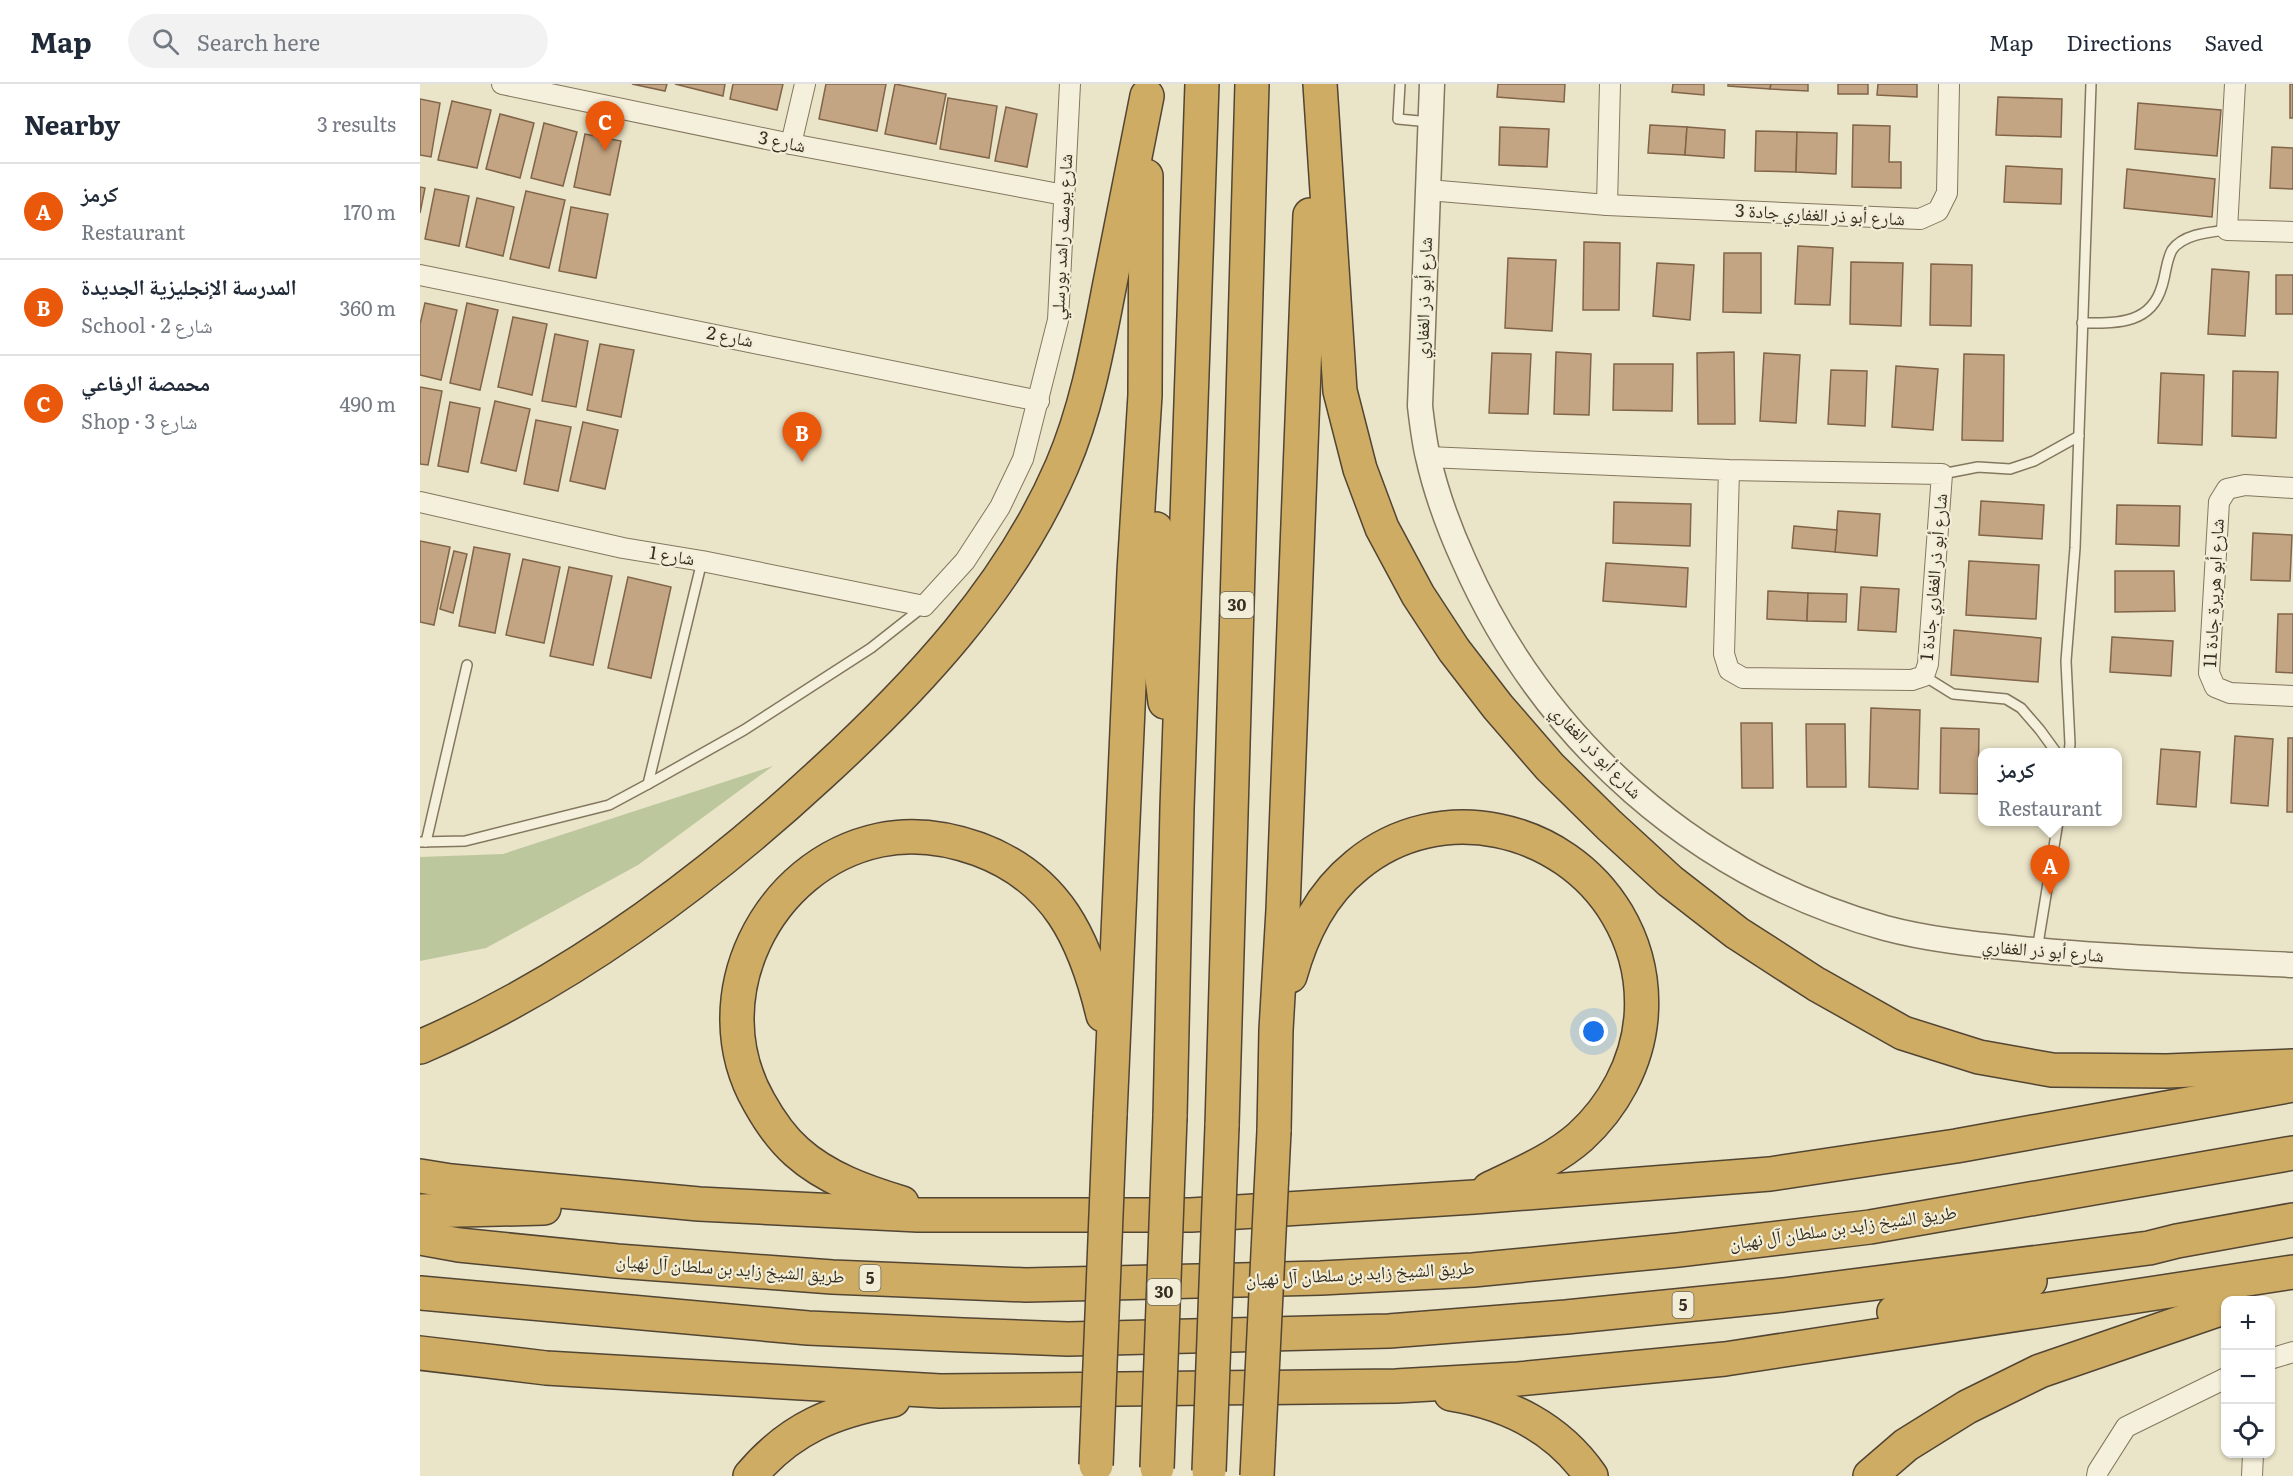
<!DOCTYPE html>
<meta charset="utf-8">
<style>
:root{--surface:#fff;--page:#f2f2f3;--text:#1f2937;--muted:#747a83;--line:#e0e1e3;--accent:#ea580c}
body{margin:0;font-family:Literata,"Noto Naskh Arabic",serif;background:var(--page);color:var(--text)}
.controls{position:absolute;right:18px;bottom:18px;display:grid;overflow:hidden;border-radius:12px;box-shadow:0 2px 4px #0004}
.controls button{width:54px;height:54px;display:grid;place-items:center;padding:0;border:0;border-bottom:2px solid var(--line);background:var(--surface);color:var(--text);font:30px sans-serif}
.you{position:absolute;left:1174px;top:948px;width:21px;height:21px;margin:-15px;border:4px solid #fff;border-radius:50%;background:#1a73e8;box-shadow:0 0 0 9px #1a73e833}
.badge{display:grid;place-items:center;width:39px;height:39px;border-radius:50%;background:var(--accent);color:#fff;font-size:20px;font-weight:700}
.pin{position:absolute;translate:-50% -50px;filter:drop-shadow(0 2px 3px #0008)}
.pin::after{content:'';position:absolute;top:32px;width:21px;height:18px;background:inherit;clip-path:polygon(0 0,100% 0,50% 100%)}
.popup{position:absolute;left:1558px;top:664px;width:144px;height:78px;box-sizing:border-box;display:grid;place-content:center;border-radius:12px;background:var(--surface);filter:drop-shadow(0 2px 4px #0005);font-size:20px;white-space:nowrap;color:var(--muted)}
.popup b{font-size:22px;color:var(--text)}
.popup::after{content:'';position:absolute;left:50%;top:100%;margin-left:-12px;border:12px solid transparent;border-top-color:var(--surface)}
.list{margin:0;padding:0;list-style:none}
h2{display:flex;justify-content:space-between;align-items:center;height:78px;margin:0;padding:0 24px;font-size:26px}
h2 small{font-size:20px;font-weight:400;color:var(--muted)}
.list li{display:grid;grid-template-columns:39px 1fr auto;gap:18px;align-items:center;box-sizing:border-box;height:96px;padding:0 24px;border-top:2px solid var(--line)}
.list b{display:block;font-size:22px;white-space:nowrap}
.list p{margin:0;font-size:20px;white-space:nowrap;color:var(--muted)}
.list em{font-size:20px;font-style:normal;color:var(--muted)}
.icon{flex:none;width:33px;height:33px;fill:none;stroke:currentColor;stroke-width:2;stroke-linecap:round;stroke-linejoin:round}
.map{position:relative;flex:none;width:1873px;height:1392px;overflow:hidden}
header{display:flex;align-items:center;gap:36px;box-sizing:border-box;height:84px;padding:0 30px;background:var(--surface);border-bottom:2px solid var(--line)}
header strong{font-size:28px}
nav{display:flex;gap:33px;margin-inline-start:auto;font-size:21px}
.search{width:420px;height:54px;background:var(--page);display:flex;align-items:center;gap:15px;box-sizing:border-box;padding:0 21px;border-radius:33px;color:var(--muted);font-size:22px}
main{display:flex}
aside{flex:1;background:var(--surface)}
.map>svg:first-child{display:block}
</style>
<header>
<strong>Map</strong>
<div class="search"><svg class="icon" aria-label="search" viewBox="0 0 24 24"><circle cx="10" cy="10" r="6"/><path d="M15 15l6 6"/></svg>Search here</div>
<nav><a>Map</a><a>Directions</a><a>Saved</a></nav>
</header>
<main>
<aside>
<h2>Nearby<small>3 results</small></h2>
<ul class="list">
<li><span class="badge">A</span><div><b>كرمز</b><p>Restaurant</p></div><em>170 m</em></li>
<li><span class="badge">B</span><div><b>المدرسة الإنجليزية الجديدة</b><p>School · شارع 2</p></div><em>360 m</em></li>
<li><span class="badge">C</span><div><b>محمصة الرفاعي</b><p>Shop · شارع 3</p></div><em>490 m</em></li>
</ul>
</aside>
<div class="map">
<svg width="1873" height="1392" viewBox="0 0 1873 1392">
<rect width="100%" height="100%" fill="#eae4c8"/>
<!-- green -->
<polygon fill="#bdc79d" points="353,682 218,781 66,864 0,877 0,773 83,770"/>
<!-- building -->
<g fill="#c4a583" stroke="#806548" stroke-width="1.5">
<polygon points="212,0 247,0 245,7"/>
<polygon points="255,0 305,0 303,12"/>
<polygon points="313,0 363,0 357,26 310,15"/>
<polygon points="406,0 466,0 457,47 399,35"/>
<polygon points="475,0 526,10 516,60 465,50"/>
<polygon points="1078,0 1145,0 1144,18 1077,13"/>
<polygon points="1253,0 1284,0 1284,11 1252,8"/>
<polygon points="1308,0 1351,0 1350,5 1308,2"/>
<polygon points="1351,0 1388,0 1388,7 1350,5"/>
<rect x="1418" y="0" width="30" height="10"/>
<polygon points="1458,0 1497,0 1497,13 1457,11"/>
<rect x="1870" y="0" width="3" height="34"/>
<polygon points="1578,13 1642,15 1641,53 1576,51"/>
<polygon points="528,14 577,22 569,74 520,65"/>
<polygon points="0,15 20,19 11,73 0,71"/>
<polygon points="32,17 71,26 57,84 18,76"/>
<polygon points="1718,19 1801,26 1797,72 1715,65"/>
<polygon points="586,23 617,30 607,83 575,77"/>
<polygon points="80,30 114,39 100,94 66,85"/>
<polygon points="124,39 157,48 143,102 111,94"/>
<polygon points="1230,41 1267,43 1265,71 1228,69"/>
<polygon points="1433,41 1470,42 1469,78 1481,78 1481,104 1432,103"/>
<polygon points="1080,43 1129,45 1127,83 1079,81"/>
<polygon points="1267,43 1305,46 1304,74 1265,71"/>
<polygon points="1336,47 1377,48 1376,88 1335,87"/>
<polygon points="1377,48 1417,49 1416,90 1376,88"/>
<polygon points="165,50 201,57 190,111 154,103"/>
<polygon points="1852,63 1873,64 1873,105 1850,104"/>
<polygon points="1586,82 1642,85 1641,120 1584,118"/>
<polygon points="1707,85 1795,95 1792,133 1704,124"/>
<polygon points="0,103 5,104 0,129"/>
<polygon points="15,105 49,112 39,162 5,155"/>
<polygon points="106,107 145,116 129,184 90,175"/>
<polygon points="57,114 94,123 83,172 46,163"/>
<polygon points="151,123 188,130 176,194 139,187"/>
<polygon points="1164,158 1200,159 1199,226 1163,226"/>
<polygon points="1378,162 1413,164 1410,221 1375,220"/>
<polygon points="1304,169 1341,169 1341,229 1303,228"/>
<polygon points="1088,174 1136,176 1132,247 1085,244"/>
<polygon points="1431,178 1483,179 1481,242 1430,240"/>
<polygon points="1237,179 1274,181 1270,236 1233,232"/>
<polygon points="1511,180 1552,181 1551,242 1510,241"/>
<polygon points="1792,185 1829,188 1825,252 1788,250"/>
<rect x="1856" y="191" width="17" height="39"/>
<polygon points="5,219 37,226 21,296 0,291 0,240"/>
<polygon points="47,219 78,226 60,306 30,299"/>
<polygon points="93,233 127,240 112,311 78,303"/>
<polygon points="135,250 168,257 156,323 122,317"/>
<polygon points="180,260 214,266 201,333 167,326"/>
<polygon points="1136,268 1171,270 1169,331 1134,330"/>
<polygon points="1314,268 1315,340 1278,340 1277,269"/>
<polygon points="1072,269 1111,270 1108,330 1069,329"/>
<polygon points="1344,269 1380,271 1376,339 1340,337"/>
<polygon points="1544,270 1584,271 1583,357 1542,356"/>
<polygon points="1194,280 1253,280 1252,327 1193,326"/>
<polygon points="1476,282 1518,285 1513,346 1472,343"/>
<polygon points="1411,286 1447,287 1445,342 1408,340"/>
<polygon points="1813,287 1858,288 1856,354 1812,352"/>
<polygon points="1741,289 1784,291 1782,361 1738,359"/>
<polygon points="0,303 22,307 8,381 0,380"/>
<polygon points="75,317 110,325 96,387 61,379"/>
<polygon points="30,318 60,324 48,388 18,382"/>
<polygon points="116,336 151,343 138,407 104,400"/>
<polygon points="163,338 198,346 185,405 150,397"/>
<polygon points="1561,417 1624,421 1622,455 1559,451"/>
<polygon points="1194,418 1271,420 1270,462 1193,459"/>
<polygon points="1697,421 1760,422 1759,462 1696,460"/>
<polygon points="1418,427 1460,430 1457,472 1415,468"/>
<polygon points="1374,442 1417,446 1415,468 1372,464"/>
<polygon points="1833,449 1872,451 1870,497 1831,496"/>
<polygon points="0,457 30,463 14,541 0,538"/>
<polygon points="54,463 90,470 75,549 39,542"/>
<polygon points="34,467 47,470 33,529 20,525"/>
<polygon points="103,475 140,483 124,559 86,551"/>
<polygon points="1549,477 1619,481 1616,535 1546,531"/>
<polygon points="1186,479 1268,484 1266,523 1183,517"/>
<polygon points="149,483 192,492 173,581 130,572"/>
<polygon points="1695,487 1754,487 1755,527 1695,528"/>
<polygon points="208,493 251,503 231,594 188,584"/>
<polygon points="1441,503 1479,505 1476,548 1438,546"/>
<polygon points="1348,507 1388,509 1387,537 1347,535"/>
<polygon points="1388,509 1427,510 1426,538 1387,537"/>
<polygon points="1858,530 1873,530 1873,589 1856,588"/>
<polygon points="1534,546 1621,554 1618,598 1531,591"/>
<polygon points="1692,553 1753,557 1751,592 1690,588"/>
<polygon points="1451,624 1500,626 1498,705 1449,703"/>
<polygon points="1321,639 1352,639 1353,704 1322,704"/>
<polygon points="1386,640 1425,640 1426,703 1387,703"/>
<polygon points="1521,644 1559,645 1558,710 1520,709"/>
<polygon points="1815,652 1853,655 1848,722 1811,719"/>
<polygon points="1868,654 1873,654 1873,728 1867,728"/>
<polygon points="1741,665 1780,668 1776,723 1737,720"/>
</g>
<g fill="none" stroke-linecap="round" stroke-linejoin="round">
<defs>
<g id="service">
<polyline points="980,0 978,35 1010,38"/>
<path d="M1662,239c34,0 69,2 80,-37 4,-12 4,-25 10,-36 11,-16 38,-18 55,-20"/>
<polyline points="1522,390 1558,383 1590,385 1614,377 1659,352"/>
<polyline points="1504,592 1533,610 1586,615 1601,624 1620,646 1636,668"/>
<polyline points="1649,668 1650,660 1646,577 1655,464 1671,0"/>
<polyline points="228,700 324,646 451,564 503,523"/>
<polyline points="0,758 45,757 189,721 228,700 282,477"/>
<polyline points="6,758 47,581"/>
<polyline points="1617,866 1638,738"/>
</g>
<g id="minor">
<polyline points="82,0 371,60 644,111"/>
<polyline points="1815,0 1807,146 1873,148"/>
<polyline points="371,60 385,0"/>
<polyline points="1008,106 1187,121 1500,135 1518,127 1527,109 1529,0"/>
<polyline points="1187,121 1190,0"/>
<polyline points="0,191 619,317"/>
<polyline points="1008,373 1309,386 1522,390 1508,580 1504,592 1492,596 1323,594 1309,586 1304,570 1309,386"/>
<polyline points="1873,404 1825,401 1807,405 1799,418 1789,589 1795,603 1810,609 1873,612"/>
<polyline points="0,418 203,464 282,477 504,522 545,477 580,423 603,375 638,236 650,0"/>
<polyline points="1850,1275 1873,1268"/>
<polyline points="1677,1392 1678,1387 1706,1343 1806,1294"/>
<polyline points="1832,1392 1833,1370"/>
</g>
<path id="tertiary" d="M1012,0l-12,322c2,17 4,35 8,51 8,36 21,71 36,104 79,179 231,314 421,367 49,13 99,17 148,22 87,8 173,11 260,15"/>
<g id="motorway">
<polyline points="900,0 920,307 940,385 962,444 998,511 1034,566 1078,623 1130,683 1189,741 1250,797 1317,849 1396,900 1483,949 1559,973 1632,986 1747,987 1873,982"/>
<polyline points="736,445 739,570 745,618"/>
<path d="M870,892c12,-43 31,-82 67,-111 82,-68 207,-40 260,49 19,32 27,67 24,104 -4,46 -28,89 -61,119 -26,23 -60,37 -91,52"/>
<path d="M0,963c150,-65 282,-163 401,-273 96,-88 189,-187 241,-308 25,-58 36,-121 48,-183 12,-62 25,-125 37,-187"/>
<polyline points="690,1031 714,488 725,311 726,92"/>
<polyline points="750,1033 757,724 782,0"/>
<polyline points="802,1042 832,0"/>
<polyline points="854,1047 856,946 863,826 890,131"/>
<polyline points="0,1092 31,1097 279,1120 498,1131 771,1131 1054,1113 1350,1090 1536,1062 1873,1001"/>
<path d="M482,1119c-37,-11 -76,-25 -105,-51 -16,-14 -28,-32 -38,-50 -59,-103 7,-238 121,-262 33,-7 67,-2 98,9 79,29 107,90 125,166"/>
<polyline points="0,1127 124,1124"/>
<polyline points="0,1154 39,1161 197,1177 412,1193 606,1201 901,1194 1053,1186 1258,1166 1450,1143 1873,1069"/>
<polyline points="0,1209 388,1244 543,1251 648,1255 969,1247 1146,1233 1363,1211 1729,1164 1757,1157 1873,1136"/>
<polyline points="1474,1228 1548,1214 1610,1197"/>
<polyline points="0,1269 126,1284 520,1307 976,1302 1098,1295 1305,1275 1873,1188"/>
<path d="M1031,1310c56,9 107,34 140,82"/>
<path d="M330,1392c40,-48 84,-65 143,-76"/>
<polyline points="1450,1392 1486,1361 1547,1323 1620,1287 1806,1223"/>
</g>
</defs>
<!-- service casing -->
<use href="#service" stroke="#84775f" stroke-width="12"/>
<!-- minor casing -->
<use href="#minor" stroke="#84775f" stroke-width="22"/>
<!-- tertiary casing -->
<use href="#tertiary" stroke="#84775f" stroke-width="27"/>
<!-- motorway casing -->
<use href="#motorway" stroke="#524533" stroke-width="36"/>
<!-- service -->
<use href="#service" stroke="#f5f0db" stroke-width="9"/>
<!-- minor -->
<use href="#minor" stroke="#f5f0db" stroke-width="20"/>
<!-- tertiary -->
<use href="#tertiary" stroke="#f5f0db" stroke-width="24"/>
<!-- motorway -->
<use href="#motorway" stroke="#cfac63" stroke-width="33"/>
<defs>
<g id="motorway-bridge">
<polyline points="676,1381 690,1031"/>
<polyline points="737,1384 750,1033"/>
<polyline points="789,1387 802,1042"/>
<polyline points="837,1392 854,1047"/>
</g>
</defs>
<!-- motorway-bridge casing -->
<use href="#motorway-bridge" stroke="#524533" stroke-width="36" stroke-linecap="butt"/>
<!-- motorway-bridge -->
<use href="#motorway-bridge" stroke="#cfac63" stroke-width="33"/>
</g>
<g text-anchor="middle" stroke-width="4.5" stroke-linejoin="round" paint-order="stroke">
<!-- shield labels -->
<g fill="#f2edd7" stroke="#6e6758" stroke-width="1.5">
<rect x="800.5" y="508" width="33" height="26" rx="4.5"/>
<rect x="439.5" y="1181" width="21" height="26" rx="4.5"/>
<rect x="727.5" y="1195" width="33" height="26" rx="4.5"/>
<rect x="1252.5" y="1208" width="21" height="26" rx="4.5"/>
</g>
<g font-size="16" font-weight="bold" fill="#362e21">
<text x="817" y="527">30</text>
<text x="450" y="1200">5</text>
<text x="744" y="1214">30</text>
<text x="1263" y="1227">5</text>
</g>
<!-- street labels -->
<g font-size="18" fill="#362e21" stroke="#f2edd7">
<text transform="translate(362 58) rotate(11)" y="6">شارع 3</text>
<text transform="translate(1400 131) rotate(3)" y="6">شارع أبو ذر الغفاري جادة 3</text>
<text transform="translate(642 153) rotate(-87)" y="6">شارع يوسف راشد بورسلي</text>
<text transform="translate(1004 214) rotate(-88)" y="6">شارع أبو ذر الغفاري</text>
<text transform="translate(310 253) rotate(11)" y="6">شارع 2</text>
<text transform="translate(252 472) rotate(9)" y="6">شارع 1</text>
<text transform="translate(1514 493) rotate(-85)" y="6">شارع أبو ذر الغفاري جادة 1</text>
<text transform="translate(1794 509) rotate(-87)" y="6">شارع أبو هريرة جادة 11</text>
<text transform="translate(1176 668) rotate(46)" y="6">شارع أبو ذر الغفاري</text>
<text transform="translate(1623 867) rotate(5)" y="6">شارع أبو ذر الغفاري</text>
<text transform="translate(1423 1144) rotate(-8)" y="6">طريق الشيخ زايد بن سلطان آل نهيان</text>
<text transform="translate(310 1185) rotate(4)" y="6">طريق الشيخ زايد بن سلطان آل نهيان</text>
<text transform="translate(940 1190) rotate(-3)" y="6">طريق الشيخ زايد بن سلطان آل نهيان</text>
</g>
</g>
</svg>
<div class="controls">
<button>+</button>
<button>−</button>
<button><svg class="icon" aria-label="locate" viewBox="0 0 24 24"><circle cx="12" cy="12" r="6"/><path d="M12 2v4M12 18v4M2 12h4M18 12h4"/></svg></button>
</div>
<div class="you"></div>
<div class="pin badge" style="left:1630px;top:811px">A</div>
<div class="popup"><b>كرمز</b>Restaurant</div>
<div class="pin badge" style="left:382px;top:378px">B</div>
<div class="pin badge" style="left:185px;top:67px">C</div>
</div>
</main>
